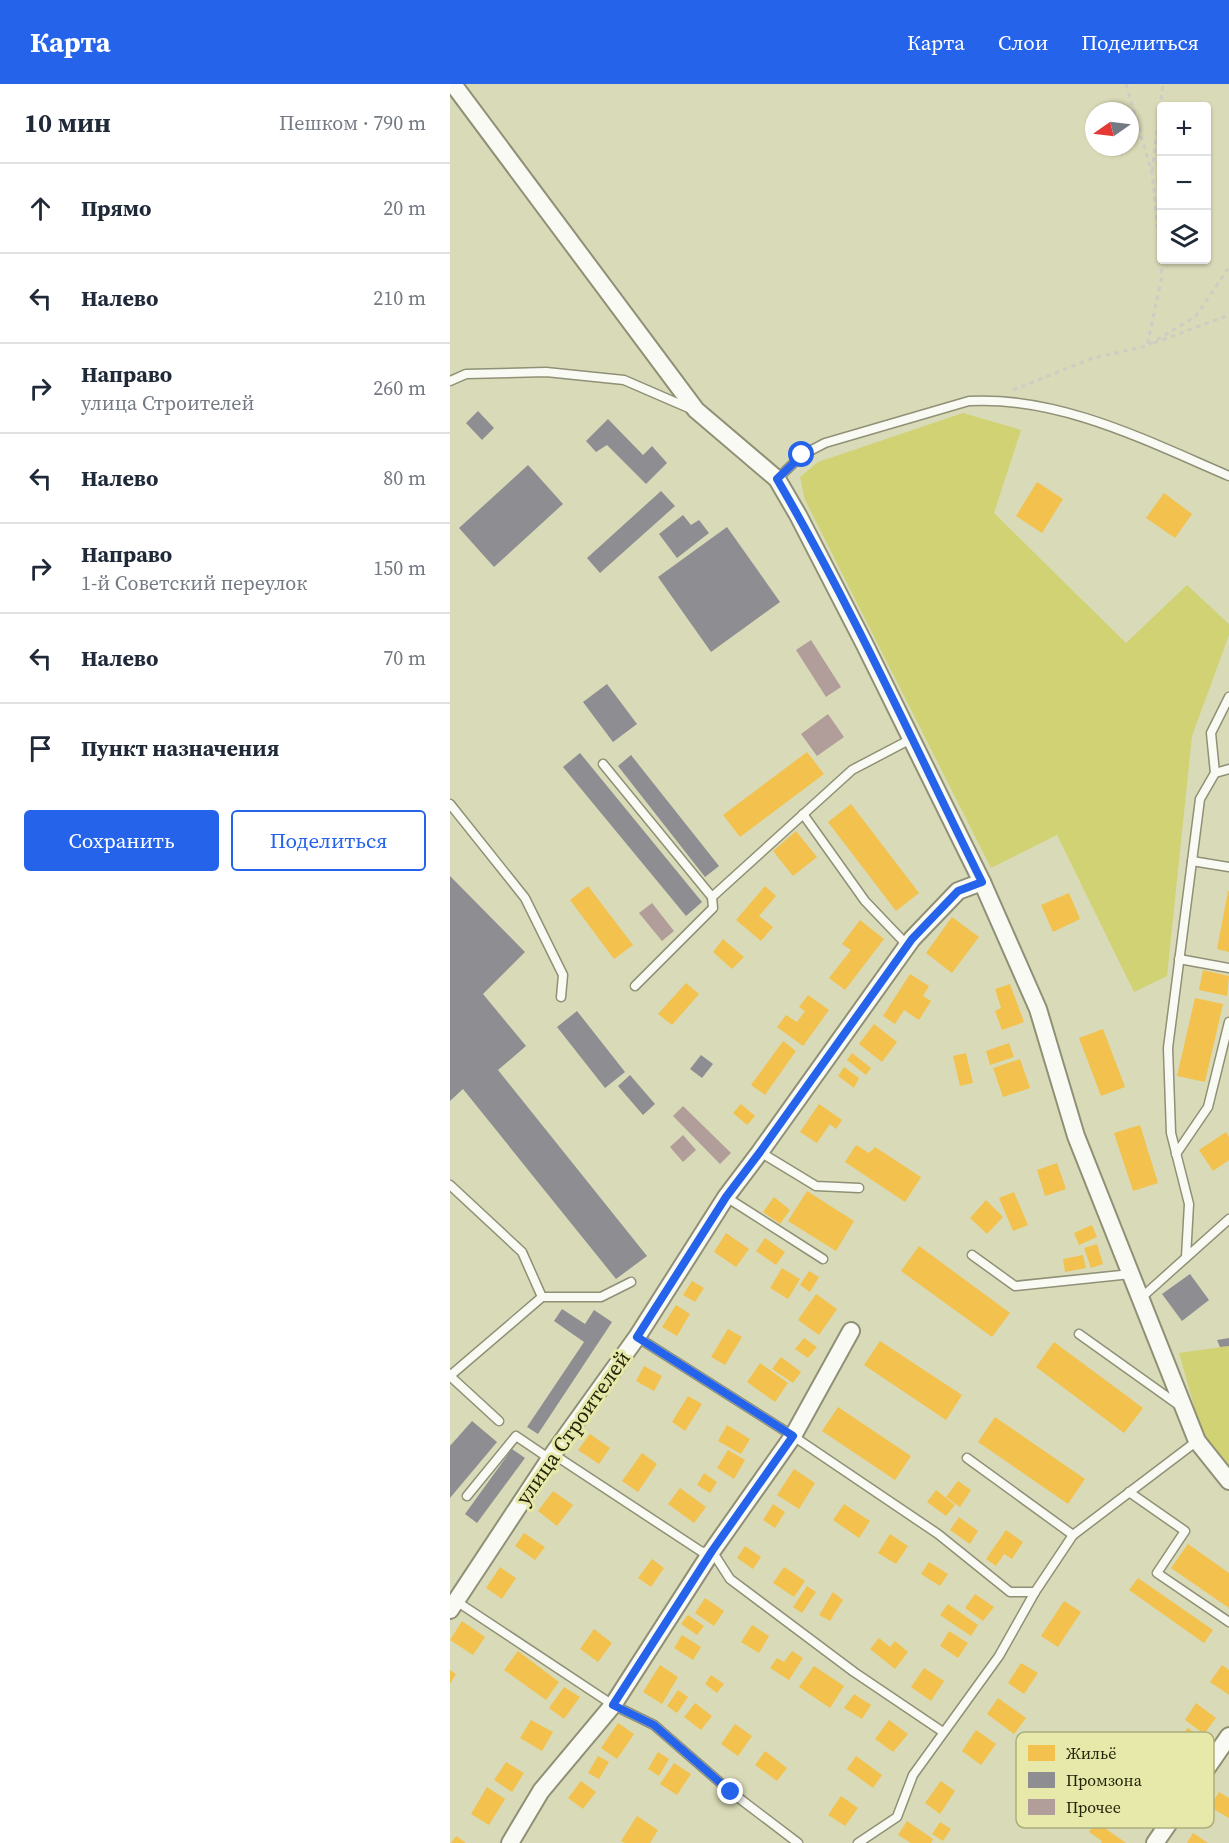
<!DOCTYPE html>
<html lang="ru">
<meta charset="utf-8">
<style>
:root{--surface:#fff;--page:#f6f6f7;--text:#1f2937;--muted:#747a83;--line:#e0e1e3;--accent:#2563eb}
body{margin:0;font-family:"Source Serif 4",serif;background:var(--page);color:var(--text)}
.controls{position:absolute;right:18px;top:18px;display:grid;overflow:hidden;border-radius:6px;box-shadow:0 2px 4px #0004}
.controls button{width:54px;height:54px;display:grid;place-items:center;padding:0;border:0;border-bottom:2px solid var(--line);background:var(--surface);color:var(--text);font:30px sans-serif}
.compass{position:absolute;left:635px;top:18px;width:54px;height:54px;border-radius:50%;background:var(--surface);box-shadow:0 2px 4px #0004;rotate:256deg}
.stop{position:absolute;width:18px;height:18px;margin:-14px;border:4px solid #2563eb;border-radius:50%;background:#fff}
.stop.end{background:#2563eb;border-color:#fff;box-shadow:0 2px 6px #0008}
.list{margin:0;padding:0;list-style:none}
h2{display:flex;justify-content:space-between;align-items:center;height:78px;margin:0;padding:0 24px;font-size:26px}
h2 small{font-size:20px;font-weight:400;color:var(--muted)}
.list li{display:grid;grid-template-columns:39px 1fr auto;gap:18px;align-items:center;box-sizing:border-box;height:90px;padding:0 24px;border-top:2px solid var(--line)}
.list b{display:block;font-size:22px;white-space:nowrap}
.list p{margin:0;font-size:20px;white-space:nowrap;color:var(--muted)}
.list em{font-size:20px;font-style:normal;color:var(--muted)}
.actions{display:flex;gap:12px;padding:18px 24px}
.actions a{flex:1;padding:14px 0;border:2px solid var(--accent);border-radius:6px;text-align:center;font-size:21px;color:var(--accent)}
.actions .main{background:var(--accent);color:#fff}
.icon{flex:none;width:33px;height:33px;fill:none;stroke:currentColor;stroke-width:2;stroke-linecap:round;stroke-linejoin:round}
.map{position:relative;flex:none;width:779px;height:1759px;overflow:hidden}
header{display:flex;align-items:center;gap:36px;box-sizing:border-box;height:84px;padding:0 30px;background:var(--accent);color:#fff}
header strong{font-size:28px}
nav{display:flex;gap:33px;margin-inline-start:auto;font-size:21px}
main{display:flex}
aside{flex:1;background:var(--surface)}
.map>svg:first-child{display:block}
</style>
<header>
<strong>Карта</strong>
<nav><a>Карта</a><a>Слои</a><a>Поделиться</a></nav>
</header>
<main>
<aside>
<h2>10 мин<small>Пешком · 790 m</small></h2>
<ul class="list">
<li><svg class="icon" aria-label="ahead" viewBox="0 0 24 24"><path d="M12 20V5M6 11l6-6 6 6"/></svg><div><b>Прямо</b></div><em>20 m</em></li>
<li><svg class="icon" aria-label="left" viewBox="0 0 24 24"><path d="M17 20v-9H6M10 6l-5 5 5 5"/></svg><div><b>Налево</b></div><em>210 m</em></li>
<li><svg class="icon" aria-label="right" viewBox="0 0 24 24"><path d="M7 20v-9h11M14 6l5 5-5 5"/></svg><div><b>Направо</b><p>улица Строителей</p></div><em>260 m</em></li>
<li><svg class="icon" aria-label="left" viewBox="0 0 24 24"><path d="M17 20v-9H6M10 6l-5 5 5 5"/></svg><div><b>Налево</b></div><em>80 m</em></li>
<li><svg class="icon" aria-label="right" viewBox="0 0 24 24"><path d="M7 20v-9h11M14 6l5 5-5 5"/></svg><div><b>Направо</b><p>1-й Советский переулок</p></div><em>150 m</em></li>
<li><svg class="icon" aria-label="left" viewBox="0 0 24 24"><path d="M17 20v-9H6M10 6l-5 5 5 5"/></svg><div><b>Налево</b></div><em>70 m</em></li>
<li><svg class="icon" aria-label="arrive" viewBox="0 0 24 24"><path d="M6 21V4h12l-3 4 3 4H6"/></svg><div><b>Пункт назначения</b></div></li>
</ul>
<div class="actions"><a class="main">Сохранить</a><a>Поделиться</a></div>
</aside>
<div class="map">
<svg width="779" height="1759" viewBox="0 0 779 1759">
<rect width="100%" height="100%" fill="#d9dbb8"/>
<!-- green -->
<g fill="#d0d273">
<polygon points="513,329 571,346 544,429 676,559 737,501 779,540 779,551 742,652 717,892 684,908 607,751 541,784 355,416 350,393 368,378"/>
<polygon points="779,1262 779,1381 751,1347 729,1269"/>
</g>
<!-- homes -->
<g fill="#f2c14e">
<polygon points="587,398 613,415 592,449 566,432"/>
<polygon points="714,409 742,430 725,454 696,434"/>
<polygon points="357,668 374,690 290,753 273,731"/>
<polygon points="401,720 469,809 446,827 378,738"/>
<polygon points="346,747 367,773 343,792 323,767"/>
<polygon points="138,802 183,861 164,875 120,816"/>
<polygon points="315,802 326,812 309,832 323,843 311,857 286,836"/>
<polygon points="778,807 779,807 779,868 767,865"/>
<polygon points="619,809 630,835 603,848 591,821"/>
<polygon points="502,833 529,853 502,889 476,869"/>
<polygon points="410,836 434,855 395,906 379,894 401,866 392,860"/>
<polygon points="273,855 294,873 282,885 263,868"/>
<polygon points="753,886 779,892 777,912 749,906"/>
<polygon points="460,890 479,902 473,912 481,917 469,936 454,926 445,940 433,932"/>
<polygon points="236,899 249,910 222,941 208,930"/>
<polygon points="560,900 574,938 552,946 545,927 551,924 545,905"/>
<polygon points="358,911 379,926 353,962 327,943 336,931 347,938 355,927 349,923"/>
<polygon points="745,914 773,920 755,998 727,992"/>
<polygon points="424,940 447,958 432,978 409,960"/>
<polygon points="653,945 675,1003 651,1012 629,954"/>
<polygon points="333,957 346,967 315,1011 301,1001"/>
<polygon points="559,959 564,973 540,981 536,967"/>
<polygon points="402,969 421,984 416,991 397,976"/>
<polygon points="516,969 523,999 510,1002 503,972"/>
<polygon points="570,975 580,1004 553,1013 543,984"/>
<polygon points="394,983 409,994 404,1004 388,992"/>
<polygon points="291,1020 305,1032 297,1041 283,1029"/>
<polygon points="369,1020 392,1036 386,1045 380,1040 367,1059 350,1048"/>
<polygon points="690,1041 708,1099 683,1107 664,1049"/>
<polygon points="776,1048 779,1053 779,1076 763,1087 749,1066"/>
<polygon points="406,1061 419,1069 425,1063 471,1093 455,1118 395,1078"/>
<polygon points="607,1079 616,1105 595,1112 587,1086"/>
<polygon points="357,1107 404,1137 386,1167 338,1137"/>
<polygon points="564,1108 578,1141 563,1147 549,1114"/>
<polygon points="324,1113 340,1126 330,1140 313,1128"/>
<polygon points="536,1116 553,1133 537,1150 520,1134"/>
<polygon points="642,1141 647,1153 629,1161 624,1149"/>
<polygon points="276,1149 299,1165 286,1183 264,1168"/>
<polygon points="315,1154 335,1168 326,1181 306,1167"/>
<polygon points="647,1160 653,1180 641,1184 634,1164"/>
<polygon points="469,1162 560,1229 542,1253 451,1187"/>
<polygon points="633,1171 636,1184 615,1188 613,1175"/>
<polygon points="332,1184 350,1195 338,1215 320,1204"/>
<polygon points="359,1187 369,1193 360,1208 350,1201"/>
<polygon points="242,1197 254,1204 245,1218 233,1211"/>
<polygon points="366,1210 387,1225 369,1251 348,1236"/>
<polygon points="226,1221 240,1230 227,1252 212,1243"/>
<polygon points="278,1245 292,1253 275,1281 261,1273"/>
<polygon points="354,1254 367,1263 358,1274 345,1265"/>
<polygon points="430,1257 512,1311 496,1336 414,1281"/>
<polygon points="604,1258 693,1324 674,1349 586,1283"/>
<polygon points="331,1273 351,1288 343,1299 322,1285"/>
<polygon points="310,1279 338,1299 325,1318 297,1298"/>
<polygon points="194,1282 212,1292 204,1307 186,1297"/>
<polygon points="238,1312 252,1320 235,1347 222,1338"/>
<polygon points="388,1323 461,1372 445,1396 372,1347"/>
<polygon points="545,1333 635,1395 618,1420 528,1358"/>
<polygon points="277,1341 300,1355 291,1370 268,1357"/>
<polygon points="140,1350 160,1364 149,1380 128,1366"/>
<polygon points="278,1366 295,1376 284,1395 267,1384"/>
<polygon points="192,1369 207,1380 188,1408 172,1397"/>
<polygon points="344,1385 365,1399 349,1425 327,1411"/>
<polygon points="254,1389 267,1398 260,1409 247,1401"/>
<polygon points="508,1397 521,1406 510,1423 496,1413"/>
<polygon points="230,1404 256,1423 244,1439 218,1420"/>
<polygon points="486,1406 505,1421 496,1432 477,1418"/>
<polygon points="103,1407 123,1421 107,1442 88,1427"/>
<polygon points="323,1420 335,1428 325,1444 313,1436"/>
<polygon points="394,1420 420,1437 409,1454 383,1436"/>
<polygon points="509,1433 528,1447 520,1460 500,1446"/>
<polygon points="556,1446 573,1458 562,1475 554,1470 546,1482 536,1475"/>
<polygon points="74,1449 95,1463 85,1476 65,1462"/>
<polygon points="440,1450 458,1462 446,1480 428,1469"/>
<polygon points="738,1460 779,1489 779,1524 721,1484"/>
<polygon points="295,1462 311,1473 303,1485 287,1474"/>
<polygon points="202,1475 214,1484 201,1503 188,1494"/>
<polygon points="479,1478 498,1490 490,1502 471,1490"/>
<polygon points="50,1483 66,1494 52,1515 36,1504"/>
<polygon points="334,1483 355,1497 344,1513 323,1499"/>
<polygon points="688,1494 763,1546 754,1559 679,1506"/>
<polygon points="357,1502 366,1508 352,1529 343,1523"/>
<polygon points="383,1508 393,1516 380,1537 369,1531"/>
<polygon points="525,1510 544,1523 533,1537 515,1524"/>
<polygon points="255,1514 274,1527 264,1542 245,1529"/>
<polygon points="614,1517 631,1528 608,1563 591,1552"/>
<polygon points="498,1520 528,1541 521,1552 490,1531"/>
<polygon points="238,1531 254,1542 247,1551 231,1540"/>
<polygon points="12,1537 35,1553 23,1571 0,1556"/>
<polygon points="302,1541 319,1552 309,1569 291,1558"/>
<polygon points="144,1545 162,1559 148,1578 130,1565"/>
<polygon points="499,1547 518,1559 508,1574 490,1562"/>
<polygon points="232,1551 251,1563 243,1576 224,1564"/>
<polygon points="429,1554 440,1563 445,1557 458,1568 445,1585 420,1565"/>
<polygon points="68,1567 109,1598 96,1616 54,1586"/>
<polygon points="342,1567 353,1574 339,1596 320,1584 327,1574 334,1578"/>
<polygon points="571,1579 588,1589 574,1610 558,1599"/>
<polygon points="210,1581 228,1593 212,1620 193,1608"/>
<polygon points="772,1581 779,1586 779,1611 760,1598"/>
<polygon points="364,1582 394,1602 380,1624 349,1603"/>
<polygon points="474,1584 494,1597 481,1617 461,1603"/>
<polygon points="0,1586 6,1590 0,1600"/>
<polygon points="261,1591 274,1600 267,1609 255,1600"/>
<polygon points="114,1603 130,1613 114,1635 99,1624"/>
<polygon points="228,1606 238,1613 227,1629 217,1622"/>
<polygon points="404,1610 421,1621 412,1635 394,1624"/>
<polygon points="548,1614 576,1634 564,1650 537,1630"/>
<polygon points="245,1619 262,1632 251,1646 234,1633"/>
<polygon points="746,1619 766,1634 754,1650 735,1636"/>
<polygon points="81,1636 103,1648 92,1667 70,1654"/>
<polygon points="439,1636 458,1650 443,1668 425,1655"/>
<polygon points="168,1639 184,1650 167,1675 151,1664"/>
<polygon points="285,1640 302,1652 288,1672 271,1660"/>
<polygon points="738,1644 750,1653 744,1660 732,1650"/>
<polygon points="526,1646 546,1660 531,1681 512,1667"/>
<polygon points="315,1667 337,1684 327,1697 305,1681"/>
<polygon points="208,1668 219,1675 209,1692 198,1685"/>
<polygon points="148,1672 159,1678 149,1695 138,1689"/>
<polygon points="406,1672 432,1691 423,1704 397,1685"/>
<polygon points="56,1678 74,1689 62,1708 44,1696"/>
<polygon points="224,1679 241,1690 227,1711 210,1700"/>
<polygon points="131,1697 146,1708 133,1725 118,1714"/>
<polygon points="491,1697 505,1707 490,1730 475,1719"/>
<polygon points="37,1703 55,1715 39,1741 21,1730"/>
<polygon points="769,1708 779,1714 779,1734 760,1723"/>
<polygon points="391,1712 408,1724 395,1742 378,1731"/>
<polygon points="187,1732 208,1746 200,1759 175,1759 171,1757"/>
<polygon points="457,1737 483,1755 481,1759 461,1759 448,1751"/>
<polygon points="490,1738 501,1745 493,1757 482,1750"/>
<polygon points="646,1738 676,1759 651,1759 652,1757 639,1748"/>
<polygon points="743,1749 758,1759 737,1759"/>
<polygon points="6,1752 16,1759 1,1759"/>
</g>
<!-- industry -->
<g fill="#8d8d92">
<polygon points="28,327 44,344 32,356 16,339"/>
<polygon points="158,335 193,371 202,362 217,379 196,400 157,361 146,368 136,357"/>
<polygon points="78,381 113,420 44,483 9,444"/>
<polygon points="211,407 225,422 150,489 137,474"/>
<polygon points="233,431 241,441 249,436 259,449 227,474 209,450"/>
<polygon points="277,443 330,518 261,568 208,493"/>
<polygon points="157,600 187,640 163,658 133,618"/>
<polygon points="130,669 252,818 236,832 113,683"/>
<polygon points="181,671 269,782 255,793 168,682"/>
<polygon points="0,792 75,868 33,910 76,962 48,986 197,1172 166,1195 13,1005 0,1017"/>
<polygon points="127,927 175,988 155,1004 107,943"/>
<polygon points="251,971 263,980 252,994 240,985"/>
<polygon points="180,991 205,1020 193,1031 168,1002"/>
<polygon points="740,1190 759,1216 732,1237 712,1210"/>
<polygon points="112,1225 135,1240 144,1226 162,1238 88,1350 77,1343 134,1258 104,1237"/>
<polygon points="779,1254 779,1262 770,1263 767,1256"/>
<polygon points="22,1337 47,1358 0,1414 0,1362"/>
<polygon points="62,1365 75,1374 27,1439 15,1430"/>
</g>
<!-- building -->
<g fill="#b19d99">
<polygon points="361,556 391,603 376,613 346,566"/>
<polygon points="378,630 394,653 367,672 351,650"/>
<polygon points="202,819 224,847 212,857 189,829"/>
<polygon points="233,1022 281,1069 270,1080 223,1032"/>
<polygon points="233,1051 246,1066 233,1078 220,1063"/>
</g>
<g fill="none" stroke-linecap="round" stroke-linejoin="round">
<defs>
<g id="service">
<polyline points="0,297 16,290 96,288 174,296 241,325"/>
<path d="M327,395l25,-24 23,-12 144,-42c91,-5 178,40 260,75"/>
<polyline points="153,680 262,813 402,686 461,655"/>
<polyline points="765,689 761,649 779,613"/>
<polyline points="0,720 75,814 113,891 111,913"/>
<polyline points="353,730 415,817 457,861"/>
<polyline points="742,777 779,783"/>
<polyline points="729,875 779,884"/>
<polyline points="185,902 263,824 262,813"/>
<polyline points="310,1068 366,1102 409,1104"/>
<polyline points="726,1070 758,1023 779,938"/>
<polyline points="0,1101 72,1168 92,1213"/>
<polyline points="276,1113 373,1175"/>
<polyline points="522,1171 565,1202 681,1190"/>
<polyline points="736,1173 739,1120 721,1049 718,964 750,715 765,689 779,685"/>
<polyline points="691,1214 779,1135"/>
<polyline points="629,1250 730,1322"/>
<polyline points="187,1253 343,1352 488,1450 560,1508 585,1508"/>
<polyline points="0,1290 1,1291 92,1213 151,1213 181,1198"/>
<polyline points="0,1292 49,1337"/>
<polyline points="103,1370 252,1468 262,1467 280,1495 404,1588 493,1648"/>
<polyline points="517,1374 623,1451 747,1357"/>
<polyline points="679,1408 735,1447 707,1489 779,1538"/>
<polyline points="17,1412 66,1352 100,1375"/>
<polyline points="6,1517 163,1621 204,1641 281,1708 348,1759"/>
<polyline points="408,1759 447,1733 463,1691 549,1572 585,1508 623,1451"/>
</g>
<g id="minor">
<polyline points="3,0 246,326 327,395 348,431 415,561 532,798 588,925 626,1052 747,1357 779,1397"/>
<polyline points="0,1526 103,1370 187,1253 276,1113 310,1068 462,855 508,807 532,798"/>
<polyline points="60,1759 91,1707 163,1621 262,1467 343,1352 401,1247"/>
<polyline points="705,1759 779,1652"/>
</g>
</defs>
<!-- service casing -->
<use href="#service" stroke="#8f9075" stroke-width="11"/>
<!-- minor casing -->
<use href="#minor" stroke="#8f9075" stroke-width="20"/>
<!-- path -->
<g stroke="#cdcdc3" stroke-width="3" stroke-dasharray="4.5 4.5" stroke-linecap="butt">
<polyline points="676,0 702,89 712,192 697,262"/>
<polyline points="702,87 713,0"/>
<polyline points="704,259 779,231"/>
<polyline points="563,306 643,274 697,262 746,232 779,183"/>
</g>
<!-- service -->
<use href="#service" stroke="#f9faf4" stroke-width="8"/>
<!-- minor -->
<use href="#minor" stroke="#f9faf4" stroke-width="16"/>
</g>
<g fill="none" stroke-linecap="round" stroke-linejoin="round">
<!-- route -->
<path stroke="#2563eb" stroke-width="8" d="M281,1708l-77,-67 -41,-20 99,-154 81,-115 -156,-99 89,-140 34,-45 152,-213 46,-48 24,-9c-67,-135 -129,-273 -205,-403l25,-24"/>
</g>
<g text-anchor="middle" stroke-width="6" stroke-linejoin="round" paint-order="stroke">
<!-- street labels -->
<g font-size="21" fill="#23230a" stroke="#e6e9aa">
<text transform="translate(123 1344) rotate(-55)" y="7">улица Строителей</text>
</g>
</g>
<!-- legend -->
<rect x="566" y="1648" width="198" height="96" rx="9" fill="#e6e9aa" stroke="#acae7a" stroke-width="1.5"/>
<rect x="578" y="1661" width="27" height="16" fill="#f2c14e"/>
<rect x="578" y="1688" width="27" height="16" fill="#8d8d92"/>
<rect x="578" y="1715" width="27" height="16" fill="#b19d99"/>
<g font-size="16" fill="#23230a">
<text x="616" y="1675">Жильё</text>
<text x="616" y="1702">Промзона</text>
<text x="616" y="1729">Прочее</text>
</g>
</svg>
<div class="controls">
<button>+</button>
<button>−</button>
<button><svg class="icon" aria-label="layers" viewBox="0 0 24 24"><path d="M12 4l9 5-9 5-9-5zM3 14l9 5 9-5"/></svg></button>
</div>
<svg class="compass" viewBox="-18 -18 36 36"><path d="M0-13l5 13h-10z" fill="#e53935"/><path d="M0 13l5-13h-10z" fill="#747a83"/></svg>
<div class="stop" style="left:352px;top:371px"></div>
<div class="stop end" style="left:281px;top:1708px"></div>
</div>
</main>
